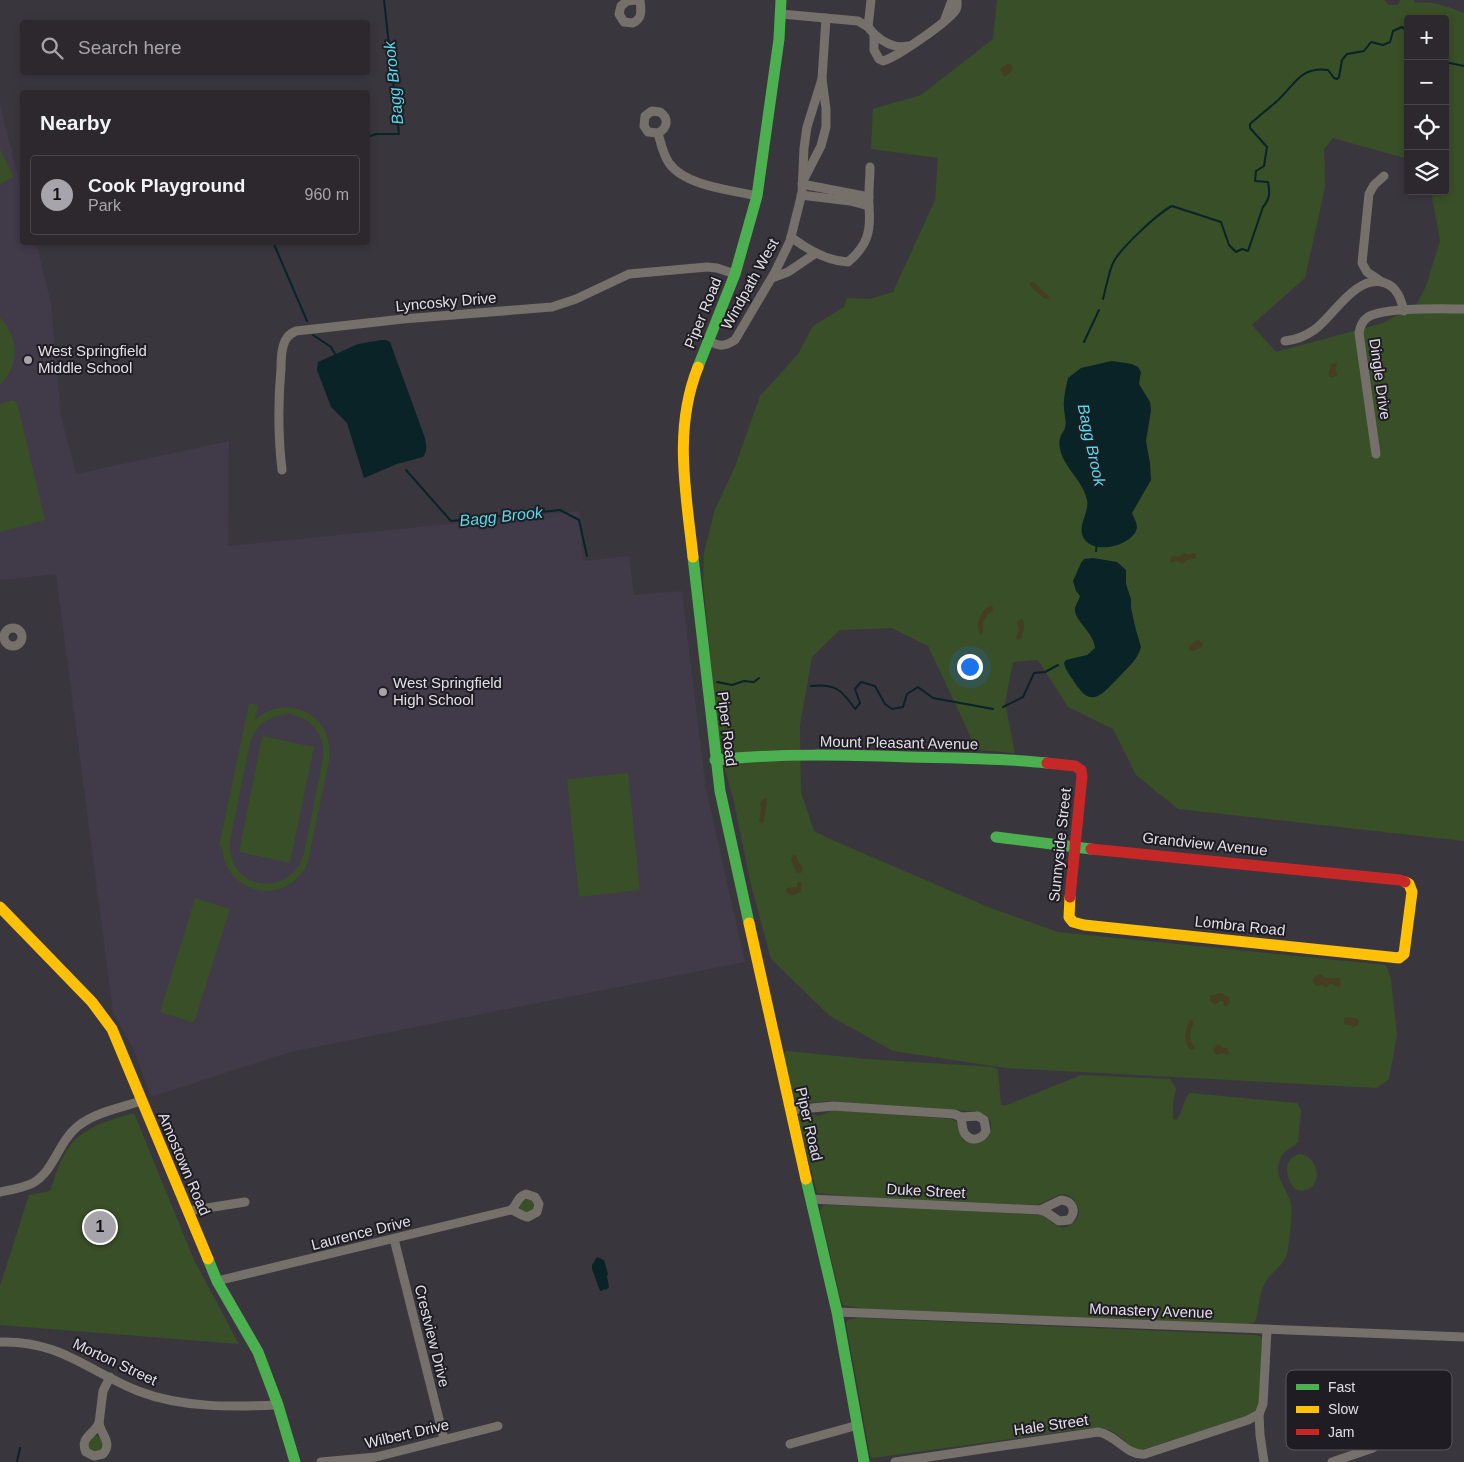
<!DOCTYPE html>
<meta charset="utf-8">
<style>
:root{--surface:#2c282e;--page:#343036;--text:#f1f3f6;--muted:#a6a6aa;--line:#48444a;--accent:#a8a4ac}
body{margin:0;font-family:Arial,sans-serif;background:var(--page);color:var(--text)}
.controls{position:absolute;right:15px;top:15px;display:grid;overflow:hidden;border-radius:5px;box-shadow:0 2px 8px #0003}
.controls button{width:45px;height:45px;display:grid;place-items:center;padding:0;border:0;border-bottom:1px solid var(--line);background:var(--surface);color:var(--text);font:25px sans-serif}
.you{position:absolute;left:969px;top:666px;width:18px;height:18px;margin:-12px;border:4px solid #fff;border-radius:50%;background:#1a73e8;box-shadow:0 0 0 8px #1a73e833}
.badge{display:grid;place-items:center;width:32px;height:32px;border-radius:50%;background:var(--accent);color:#111;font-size:16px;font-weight:700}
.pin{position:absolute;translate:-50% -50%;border:2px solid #fff;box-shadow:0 1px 5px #0006}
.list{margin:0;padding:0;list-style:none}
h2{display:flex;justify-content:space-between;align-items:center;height:65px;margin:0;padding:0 20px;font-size:21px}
h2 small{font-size:16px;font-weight:400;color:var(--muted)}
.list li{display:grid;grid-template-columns:32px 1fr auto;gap:15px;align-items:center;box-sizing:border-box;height:80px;margin:0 10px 10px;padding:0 10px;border:1px solid var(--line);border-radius:5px}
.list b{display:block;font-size:19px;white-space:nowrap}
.list p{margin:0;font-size:16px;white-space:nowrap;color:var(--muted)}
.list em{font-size:16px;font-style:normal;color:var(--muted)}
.icon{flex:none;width:28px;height:28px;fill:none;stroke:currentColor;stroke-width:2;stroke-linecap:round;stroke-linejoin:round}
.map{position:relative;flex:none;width:1464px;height:1462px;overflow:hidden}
.search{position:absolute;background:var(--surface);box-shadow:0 2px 8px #0003;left:20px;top:20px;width:350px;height:55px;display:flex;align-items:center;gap:12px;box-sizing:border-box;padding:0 18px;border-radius:5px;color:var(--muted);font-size:19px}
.panel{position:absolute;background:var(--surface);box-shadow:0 2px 8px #0003;left:20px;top:90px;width:350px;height:155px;border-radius:5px}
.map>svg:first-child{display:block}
</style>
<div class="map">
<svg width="1464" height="1462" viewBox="0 0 1464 1462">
<rect width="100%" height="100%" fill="#3a363e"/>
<!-- education -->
<polygon fill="#403a49" points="0,105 22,192 22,242 36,243 51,303 61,416 76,474 229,441 228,546 579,511 583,561 629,556 634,595 682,591 706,789 745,962 290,1052 151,1097 134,1050 113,1012 56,574 0,580"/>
<!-- green -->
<g fill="#394f28" fill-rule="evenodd">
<path d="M997,0h387l5,5h9l2,-5h14l1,3c20,-2 31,3 49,10v828l-286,-32 -42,-34 -23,-46 -45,-22 -30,-47 -25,2 -8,41 10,50 -38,-3 -49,-104 -36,-18 -52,2 -28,27 -12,68 1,67 13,39 23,11 151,65 70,25 328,33 5,14 6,56 -8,44 -12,9 -371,-20 -113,-17 -63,-35 -59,-57 -20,-74 -18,-87 -13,-47 -17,-168 1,-30 11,-44 19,-40 26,-73 38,-42 15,-28 31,-19 3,-9 23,1 23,-7 42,-92 3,-42 -67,-9 2,-40 48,-14 72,-56zM1408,19h37v172h-14l9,50 -14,45 -9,18 -34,19 -107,29 -24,-27 53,-47 20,-91 -1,-38 9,-11 75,21z"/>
<polygon points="0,149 14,177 0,184"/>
<path d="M0,318c19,18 20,48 0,67z"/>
<polygon points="11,400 17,402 45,520 0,532 0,404"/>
<path d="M249,703l9,2 -3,15c34,-30 81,-3 74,41l-21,101c-20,46 -83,34 -86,-15l-3,-1zM289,714c23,4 37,22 34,45l-19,93c-12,48 -77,39 -74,-10l20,-99c6,-19 20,-28 39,-29z"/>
<polygon points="262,736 314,747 290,863 239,852"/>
<polygon points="628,773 640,890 579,897 567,779"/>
<polygon points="195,898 230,909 194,1023 160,1012"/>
<path d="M787,1051l79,8 127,8 5,3 3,35h6l74,-30 89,4 6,9 -3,15v16l3,1c8,-8 6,-20 14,-27l107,10 4,7 -3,32c-5,6 -13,7 -17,15 -9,19 6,30 10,47 2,7 -2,42 -4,50 -4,13 -18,19 -23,31 -6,12 -4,25 -9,37l-5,2 -384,-15 -23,-4 -2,-4 -21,-90 4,-6 113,4 104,6c11,5 18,19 31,9 5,-4 7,-8 7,-14 -2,-9 -8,-16 -18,-16l-24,11 -183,-8 -37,-4 -19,-76 3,-3 8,-1c7,4 16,3 22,-3l120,9 6,3 5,17c23,17 41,-16 20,-26 -3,-1 -8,-2 -12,-2l-140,-10 -34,3 -13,-51z"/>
<path d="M134,1113l60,147 45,84 -239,-19v-39l29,-91 21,-4c4,-11 7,-23 13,-34 14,-29 43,-36 71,-44z"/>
<path d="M1299,1154c26,3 22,45 -4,35 -10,-11 -13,-30 4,-35z"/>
<circle cx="527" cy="1206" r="7"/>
<path d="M857,1318l400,17 4,2 1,4 -3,63 -5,8 -5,3 -107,35c-14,-1 -19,-13 -31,-19 -6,-4 -14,-3 -20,-3l-218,30 -3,-2 -24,-133 2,-3z"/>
<circle cx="96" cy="1444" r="8"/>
</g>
<!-- sand -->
<g fill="#443d22">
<polygon points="1007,64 1009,64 1013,67 1011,72 1004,77 1000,69"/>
<polygon points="1030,282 1034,282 1050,298 1045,299 1031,287"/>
<polygon points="1332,363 1337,364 1335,370 1338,375 1331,378 1328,374"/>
<polygon points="1184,553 1189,555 1193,553 1196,555 1196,558 1187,560 1182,564 1177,561 1170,563 1171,556 1179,557"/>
<path d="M992,605l1,5c-8,7 -12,11 -10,23l-2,2c-7,-10 -1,-25 11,-30z"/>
<path d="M1022,619c4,5 1,15 -1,20l-3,1 -2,-2 3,-8 -2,-8 2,-2z"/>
<polygon points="1197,640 1203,643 1202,647 1193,651 1190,650 1189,646"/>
<polygon points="765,798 767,800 764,821 761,824 759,820 761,811 760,802"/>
<polygon points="793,855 796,856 799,863 803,868 801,873 796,872 791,859"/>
<polygon points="798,881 802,883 801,891 795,895 790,895 786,891 787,888 797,887"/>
<polygon points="1321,974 1325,978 1340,978 1341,985 1338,987 1330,983 1326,988 1322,985 1316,986 1313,982 1314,977"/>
<polygon points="1220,993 1229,997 1230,1002 1227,1006 1224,1006 1223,1001 1220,1001 1215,1005 1210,1001 1210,996"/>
<polygon points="1349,1017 1358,1019 1359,1024 1353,1028 1351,1025 1344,1024 1344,1018"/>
<path d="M1190,1020h2l2,2c-5,11 -6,16 1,26l-4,2c-8,-7 -6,-21 -1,-30z"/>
<polygon points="1218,1044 1223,1048 1227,1048 1230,1053 1228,1055 1222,1053 1216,1055 1213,1050"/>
</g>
<!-- water -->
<g fill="#092327">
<path d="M381,340h5l4,2 35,96c1,6 3,13 -2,19l-26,7 -33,14 -17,-55 -16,-16 -14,-37 1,-8 40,-18z"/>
<path d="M1112,361l20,3 6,3 3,5 -2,12 11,18 1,8 -5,31 4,22 1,17 -19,33c2,6 7,12 4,18 -7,15 -40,23 -51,9 -10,-13 5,-27 2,-40 -3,-15 -16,-27 -23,-40 -3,-6 -6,-15 -4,-22 1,-4 4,-7 5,-10 2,-7 -1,-13 -1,-20 -1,-10 2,-20 4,-30l13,-10z"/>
<path d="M1093,558l24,4 9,8v14l5,15v9l5,22 5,17c-4,14 -13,20 -22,30 -16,16 -27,33 -44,6 -4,-7 -10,-13 -11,-20l2,-3 21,-5 8,-7c-1,-16 -22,-28 -20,-40 1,-4 4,-8 5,-12l-4,-5 -3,-10 8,-18 3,-4z"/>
<polygon points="597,1257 604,1260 608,1274 607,1276 609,1287 606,1290 604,1289 602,1291 600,1291 592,1269 592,1265"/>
</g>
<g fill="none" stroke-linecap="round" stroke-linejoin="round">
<!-- stream -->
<g stroke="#092327" stroke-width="2">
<polyline points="1445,62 1464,66"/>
<polyline points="368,137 376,134 399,134 384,0"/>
<polyline points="273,242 307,321"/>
<path d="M1103,299c3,-11 6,-29 11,-38 8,-14 44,-48 58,-55l49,16 8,23 7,7 6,-3 6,2 15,-44c7,-8 7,-15 5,-25l-13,-1 1,-10 8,-5 3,-19 -17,-19v-4c9,-8 18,-15 27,-23 17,-15 23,-35 51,-31l6,8 3,1 2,-2 3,-17 5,-6 17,-3 7,-9 12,3 7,-3 3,-11 9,-4 6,5"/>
<polyline points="313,335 331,347 335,354"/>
<polyline points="1084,342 1099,310"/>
<polyline points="406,470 451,521 560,510 579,520 587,556"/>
<polyline points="1096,551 1097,544"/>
<polyline points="717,682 732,685 744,681 754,682 759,678"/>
<path d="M811,686c24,-3 31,4 44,23l5,-6 -5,-14 6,-7 14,4 10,18 7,5 11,-2 4,-13 11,-7 15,11 60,11"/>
<polyline points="1003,707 1023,697 1034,673 1045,672 1058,665"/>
<polyline points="17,1462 20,1448"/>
</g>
<!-- street -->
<g stroke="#75706a" stroke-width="9">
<path d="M637,0l-10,1 -6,5 -2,8 5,8 9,1c10,-5 8,-13 7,-23"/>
<path d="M781,14l77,7 10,6 6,7v16l5,9 4,2c14,-4 63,-38 72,-50 3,-3 2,-7 2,-11"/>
<polyline points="945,19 952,0"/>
<polyline points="868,27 871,0"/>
<path d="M874,34c10,9 21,15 34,12"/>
<path d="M658,133l-10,-1 -4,-6 1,-10 7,-5 8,1c9,6 8,16 -2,21 3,11 5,21 11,30 16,23 62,27 88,33"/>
<polyline points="804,179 821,146 826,127 826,109 822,79 826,18"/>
<polyline points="802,184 869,197"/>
<polyline points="801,195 850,201 869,206"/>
<path d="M791,237c17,13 36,24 57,25 20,-17 23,-31 21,-55 -1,-13 1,-27 1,-40"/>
<polyline points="772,278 788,272 816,253"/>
<polyline points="1382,282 1367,272 1362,263 1369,194 1374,185 1384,176"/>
<path d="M708,340c11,7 16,7 27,0l40,-68 15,-31 12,-48 2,-45 3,-21 15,-48"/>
<path d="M1285,341c11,-1 19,-4 29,-11 19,-13 42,-57 71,-47 12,4 16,16 19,28"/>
<path d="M1376,454l-17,-121c1,-7 3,-12 9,-16 17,-10 74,-8 96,-8"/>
<path d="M282,470c-4,-34 -4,-68 -1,-102 0,-9 0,-19 4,-27 3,-6 6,-8 11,-10l107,-12 149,-12 24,-8 53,-25 78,-7 10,1 18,6"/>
<circle cx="13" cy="637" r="9"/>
<polyline points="791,1110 833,1106 954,1114 961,1117"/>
<path d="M978,1116l6,4 2,11c-4,8 -14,12 -21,3 -3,-4 -3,-12 -4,-17z"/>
<path d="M0,1192c11,-2 23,-4 33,-9 22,-13 25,-41 45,-57 18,-14 42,-18 63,-25"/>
<path d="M526,1194l9,3 4,7 -2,8 -9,5c-7,0 -10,-6 -17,-7 7,-5 5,-13 15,-16z"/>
<polyline points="810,1199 1040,1210"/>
<path d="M1061,1200c12,1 16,11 8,20l-10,1 -13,-9 -6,-2z"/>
<polyline points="188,1211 245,1202"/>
<polyline points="394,1239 444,1439"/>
<polyline points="217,1281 511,1210"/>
<polyline points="837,1312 1464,1337"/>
<path d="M0,1342c59,-2 88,29 138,49 44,17 94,16 140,14"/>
<polyline points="1259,1414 1260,1435 1264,1462"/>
<path d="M99,1423c2,12 14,20 4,31l-9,2 -8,-4c-7,-15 8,-17 13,-29z"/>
<polyline points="99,1423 103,1391 110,1377"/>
<polyline points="790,1444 858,1425"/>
<polyline points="321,1462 376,1457 498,1426"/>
<path d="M895,1462l203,-30c19,3 28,24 47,22l103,-34 11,-6 4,-10 4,-74"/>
<polyline points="1332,1462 1373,1448"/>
</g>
<!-- fast -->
<g stroke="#4caf50" stroke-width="11">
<polyline points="698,367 735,274 757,196 779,39 781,0"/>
<polyline points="693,557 720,791 749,923"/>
<path d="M715,760c65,-7 130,-5 195,-3 46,1 92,1 137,6"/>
<polyline points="996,837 1091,849"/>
<polyline points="806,1179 837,1312 864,1462"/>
<polyline points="208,1259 217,1281 258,1352 278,1405 295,1462"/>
</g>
<!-- slow -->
<g stroke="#ffc107" stroke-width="11">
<path d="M693,557c-7,-65 -20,-127 5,-190"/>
<polyline points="1070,897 1069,917 1073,922 1084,925 1399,958 1404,954 1412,892 1409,884 1405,882"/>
<polyline points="0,907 92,1002 112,1029 208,1259"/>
<polyline points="749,923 806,1179"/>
</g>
<!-- jam -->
<g stroke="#c62828" stroke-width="11">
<polyline points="1047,763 1075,766 1081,770 1082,776 1070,897"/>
<polyline points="1091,849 1400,880 1405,882"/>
</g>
</g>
<!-- markers -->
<g fill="#a8a4ac" stroke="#1f1c23" stroke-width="2">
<circle cx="28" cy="360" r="5"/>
<circle cx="383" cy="692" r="5"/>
</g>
<g text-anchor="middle" stroke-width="4" stroke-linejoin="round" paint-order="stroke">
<!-- street labels -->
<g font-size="15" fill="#e3dfe8" stroke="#1f1c23">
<text transform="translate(750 284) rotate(-61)" y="5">Windpath West</text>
<text transform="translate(446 302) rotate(-5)" y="5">Lyncosky Drive</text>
<text transform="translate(703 313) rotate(-68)" y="5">Piper Road</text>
<text transform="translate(1380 379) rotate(82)" y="5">Dingle Drive</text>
<text transform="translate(727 729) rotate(83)" y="5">Piper Road</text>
<text transform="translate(899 743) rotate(1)" y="5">Mount Pleasant Avenue</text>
<text transform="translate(1205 844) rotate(6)" y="5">Grandview Avenue</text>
<text transform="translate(1060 845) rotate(-84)" y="5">Sunnyside Street</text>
<text transform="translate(1240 926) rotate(6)" y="5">Lombra Road</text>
<text transform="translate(809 1124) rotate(77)" y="5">Piper Road</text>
<text transform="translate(184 1164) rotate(67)" y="5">Amostown Road</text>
<text transform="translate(926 1191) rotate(3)" y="5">Duke Street</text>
<text transform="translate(361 1233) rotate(-14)" y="5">Laurence Drive</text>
<text transform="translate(1151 1311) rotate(2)" y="5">Monastery Avenue</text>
<text transform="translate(432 1336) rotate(76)" y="5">Crestview Drive</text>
<text transform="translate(115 1362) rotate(25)" y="5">Morton Street</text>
<text transform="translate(1051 1425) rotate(-8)" y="5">Hale Street</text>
<text transform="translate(407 1434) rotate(-13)" y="5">Wilbert Drive</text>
</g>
<!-- poi labels -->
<g font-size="15" fill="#e3dfe8" stroke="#1f1c23" text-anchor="start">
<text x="38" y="356">West Springfield<tspan x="38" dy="17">Middle School</tspan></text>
<text x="393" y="688">West Springfield<tspan x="393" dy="17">High School</tspan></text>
</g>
<!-- water labels -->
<g font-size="16" font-style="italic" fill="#54dceb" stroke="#1f1c23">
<text transform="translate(393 83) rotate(-96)" y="6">Bagg Brook</text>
<text transform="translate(1092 445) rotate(78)" y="6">Bagg Brook</text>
<text transform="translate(501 516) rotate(-6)" y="6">Bagg Brook</text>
</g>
</g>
<!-- legend -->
<rect x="1286" y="1370" width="166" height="80" rx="8" fill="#1f1c23" stroke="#5a565e" stroke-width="1"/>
<rect x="1296" y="1384" width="23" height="6" fill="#4caf50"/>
<rect x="1296" y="1406" width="23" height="7" fill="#ffc107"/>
<rect x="1296" y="1429" width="23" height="6" fill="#c62828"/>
<g font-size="14" fill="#e3dfe8">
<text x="1328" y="1392">Fast</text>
<text x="1328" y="1414">Slow</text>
<text x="1328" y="1437">Jam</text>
</g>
</svg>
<div class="controls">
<button>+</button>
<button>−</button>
<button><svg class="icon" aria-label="locate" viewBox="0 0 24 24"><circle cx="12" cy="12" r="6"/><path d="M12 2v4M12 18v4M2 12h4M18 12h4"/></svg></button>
<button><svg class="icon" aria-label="layers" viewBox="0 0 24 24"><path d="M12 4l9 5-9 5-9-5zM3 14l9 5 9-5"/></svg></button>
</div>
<div class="you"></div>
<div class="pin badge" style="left:100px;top:1227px">1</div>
<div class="search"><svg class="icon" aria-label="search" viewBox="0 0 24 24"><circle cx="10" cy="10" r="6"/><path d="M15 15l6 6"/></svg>Search here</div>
<section class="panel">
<h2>Nearby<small></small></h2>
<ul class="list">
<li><span class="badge">1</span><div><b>Cook Playground</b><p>Park</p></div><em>960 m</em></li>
</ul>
</section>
</div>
